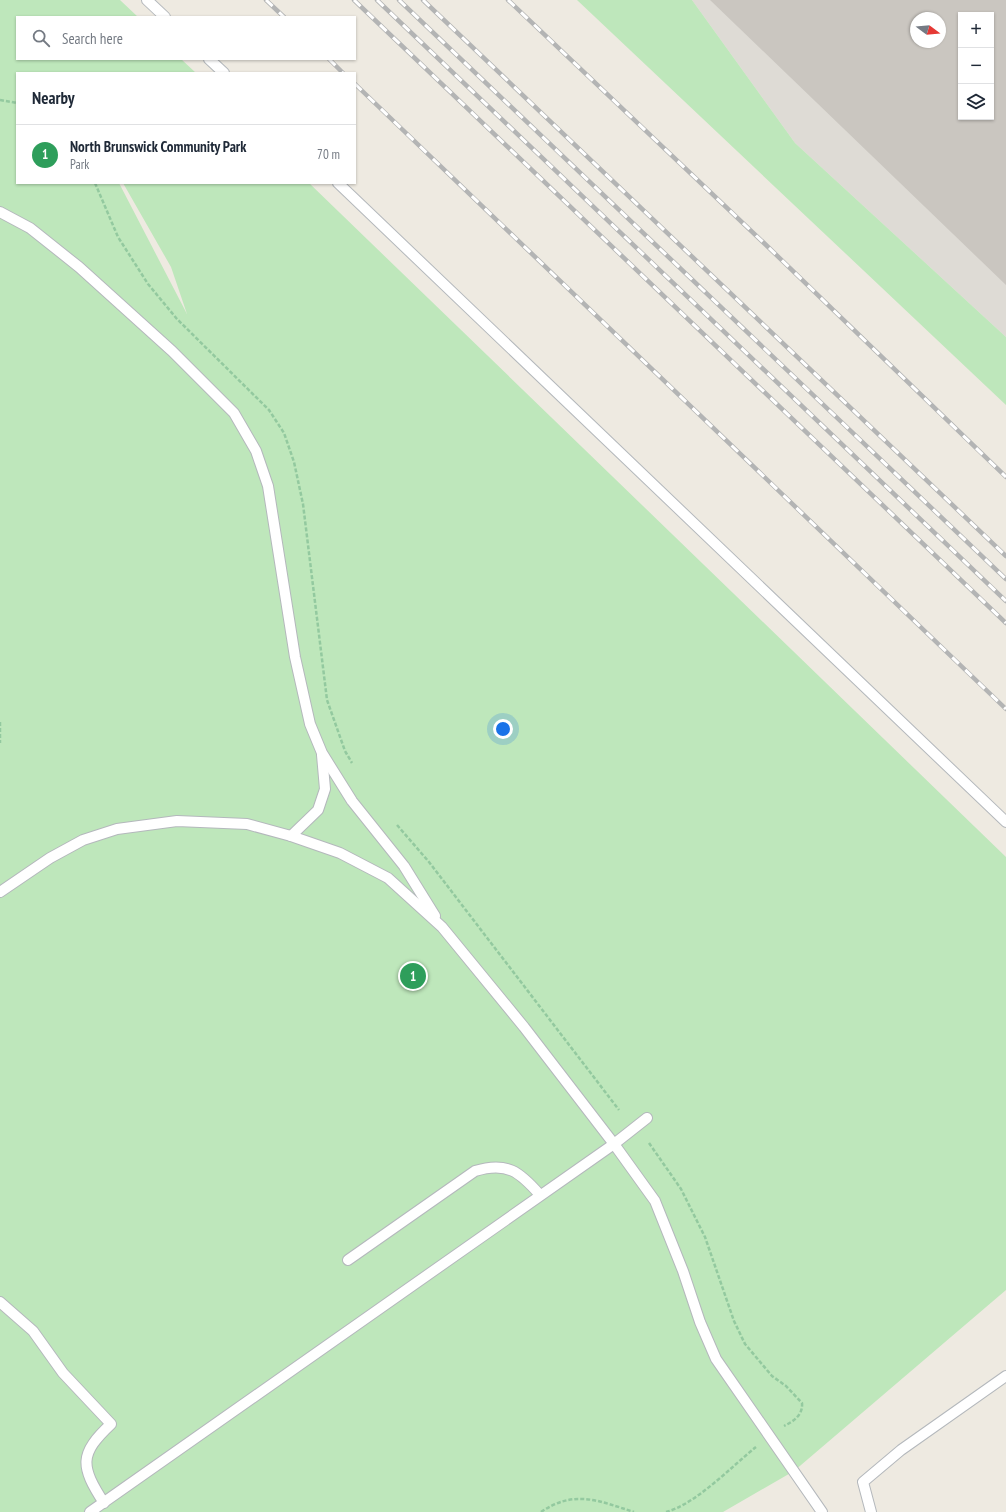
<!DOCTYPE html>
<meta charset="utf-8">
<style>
:root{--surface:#fff;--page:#f2f2f3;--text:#1f2937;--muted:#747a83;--line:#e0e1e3;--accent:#ea580c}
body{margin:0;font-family:"PT Sans Narrow",sans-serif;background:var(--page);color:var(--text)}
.controls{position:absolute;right:12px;top:12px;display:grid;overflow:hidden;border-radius:0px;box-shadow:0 1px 3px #0004}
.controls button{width:36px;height:36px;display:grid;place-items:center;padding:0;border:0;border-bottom:1px solid var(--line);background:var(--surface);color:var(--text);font:20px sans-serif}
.compass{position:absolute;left:910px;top:12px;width:36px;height:36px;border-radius:50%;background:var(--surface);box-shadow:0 1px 3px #0004;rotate:106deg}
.you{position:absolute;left:503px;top:729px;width:14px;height:14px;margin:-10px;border:3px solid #fff;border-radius:50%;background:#1a73e8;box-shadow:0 0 0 6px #1a73e833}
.badge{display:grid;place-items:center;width:26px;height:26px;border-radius:50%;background:var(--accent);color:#fff;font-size:13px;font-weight:700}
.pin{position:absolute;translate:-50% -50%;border:2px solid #fff;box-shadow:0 1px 4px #0006}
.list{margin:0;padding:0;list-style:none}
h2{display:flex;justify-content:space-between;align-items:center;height:52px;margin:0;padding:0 16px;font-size:17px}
h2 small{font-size:13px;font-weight:400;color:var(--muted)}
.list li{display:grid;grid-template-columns:26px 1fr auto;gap:12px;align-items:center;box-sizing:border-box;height:60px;padding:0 16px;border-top:1px solid var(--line)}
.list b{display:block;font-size:15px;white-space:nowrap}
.list p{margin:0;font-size:13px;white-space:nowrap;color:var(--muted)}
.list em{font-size:13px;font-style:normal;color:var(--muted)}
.icon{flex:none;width:22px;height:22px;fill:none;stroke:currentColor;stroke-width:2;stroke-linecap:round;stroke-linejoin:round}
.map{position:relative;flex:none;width:1006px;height:1512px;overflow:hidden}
.search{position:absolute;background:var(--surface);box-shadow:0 1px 3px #0004;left:16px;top:16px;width:340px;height:44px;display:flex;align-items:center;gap:10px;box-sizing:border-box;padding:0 14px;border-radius:0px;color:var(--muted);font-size:15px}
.panel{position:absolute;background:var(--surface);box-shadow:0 1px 3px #0004;left:16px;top:72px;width:340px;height:112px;border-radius:0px}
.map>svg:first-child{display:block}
</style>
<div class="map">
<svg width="1006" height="1512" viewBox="0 0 1006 1512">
<rect width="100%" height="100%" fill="#eeeae1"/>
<!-- industrial -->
<path fill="#dedbd5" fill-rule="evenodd" d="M692,0h314v337l-211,-194zM961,15h30v102h-30zM916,18h24v24h-24z"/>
<!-- green -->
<g fill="#bee7bb">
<polygon points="0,0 120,0 138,17 17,17 17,59 181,59 196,73 17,73 17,183 119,183 187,314 171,267 123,183 309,183 1006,857 1006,1290 794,1471 723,1512 0,1512"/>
<polygon points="577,0 692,0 795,143 1006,337 1006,405"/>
</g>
<!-- building -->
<path fill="#cac6c0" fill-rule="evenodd" d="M710,0h296v285zM961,15h30v102h-30zM916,18h24v24h-24z"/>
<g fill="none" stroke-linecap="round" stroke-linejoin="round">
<defs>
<g id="service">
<polyline points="147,0 165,17"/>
<polyline points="209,59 224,73"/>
<polyline points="338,183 1006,822"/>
<polyline points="0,212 30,228 79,267 172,351 234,413 256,451 268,486 295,657 310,724 322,753 352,801 404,866 435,916"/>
<polyline points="291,836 318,810 325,789 322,755"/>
<polyline points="0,892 50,858 83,840 117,829 177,821 247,824 291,836 340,853 388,878 442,927 524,1027 614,1144 655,1201 683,1271 700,1322 716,1359 822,1512"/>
<path d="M348,1260l127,-89c32,-10 45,1 65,24"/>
<path d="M0,1302l33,29 30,42 48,51c-32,30 -31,42 -7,79"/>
<polyline points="90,1512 614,1144 647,1118"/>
<polyline points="871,1512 863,1482 901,1450 1006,1376"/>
</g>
</defs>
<!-- service casing -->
<use href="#service" stroke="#b4b8bc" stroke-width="12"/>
<!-- path -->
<g stroke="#93c99f" stroke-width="2.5" stroke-dasharray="4 2" stroke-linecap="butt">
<polyline points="0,100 17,103"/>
<polyline points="95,183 118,237 148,284 177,319 269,410 284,433 294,462 303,504 327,700 345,751 352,763"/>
<polyline points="0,722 0,743"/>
<polyline points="397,825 429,862 619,1110"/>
<path d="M649,1143l32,46 24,48 29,84 11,23 27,32 14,10 16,17c1,12 -8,18 -18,23"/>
<path d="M541,1512c34,-23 58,-11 93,0"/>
<path d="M666,1512c30,-8 65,-45 90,-65"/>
</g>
<!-- service -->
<use href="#service" stroke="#fff" stroke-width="10"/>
<defs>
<g id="rail">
<polyline points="266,0 284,17"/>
<polyline points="354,0 1006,623"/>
<polyline points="377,0 1006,601"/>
<polyline points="399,0 1006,579"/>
<polyline points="423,0 1006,556"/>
<polyline points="508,0 765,244 1006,477"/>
<polyline points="329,59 343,73"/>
<polyline points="355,84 1006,709"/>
</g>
</defs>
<!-- rail casing -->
<use href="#rail" stroke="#b3b4b4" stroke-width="4.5"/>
<!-- rail -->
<use href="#rail" stroke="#fff" stroke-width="3" stroke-dasharray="9" stroke-linecap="butt"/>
</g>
</svg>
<div class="controls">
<button>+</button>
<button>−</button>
<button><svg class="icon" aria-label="layers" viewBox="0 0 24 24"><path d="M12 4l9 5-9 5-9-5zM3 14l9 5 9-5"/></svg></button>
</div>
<svg class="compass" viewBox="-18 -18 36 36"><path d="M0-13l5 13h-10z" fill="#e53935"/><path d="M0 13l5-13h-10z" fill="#747a83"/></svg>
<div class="you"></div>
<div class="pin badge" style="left:413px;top:976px;background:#2e9e5b">1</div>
<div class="search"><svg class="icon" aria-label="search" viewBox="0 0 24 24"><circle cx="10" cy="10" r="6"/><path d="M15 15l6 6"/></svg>Search here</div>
<section class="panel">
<h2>Nearby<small></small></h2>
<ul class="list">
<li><span class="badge" style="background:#2e9e5b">1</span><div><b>North Brunswick Community Park</b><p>Park</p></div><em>70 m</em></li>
</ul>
</section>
</div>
